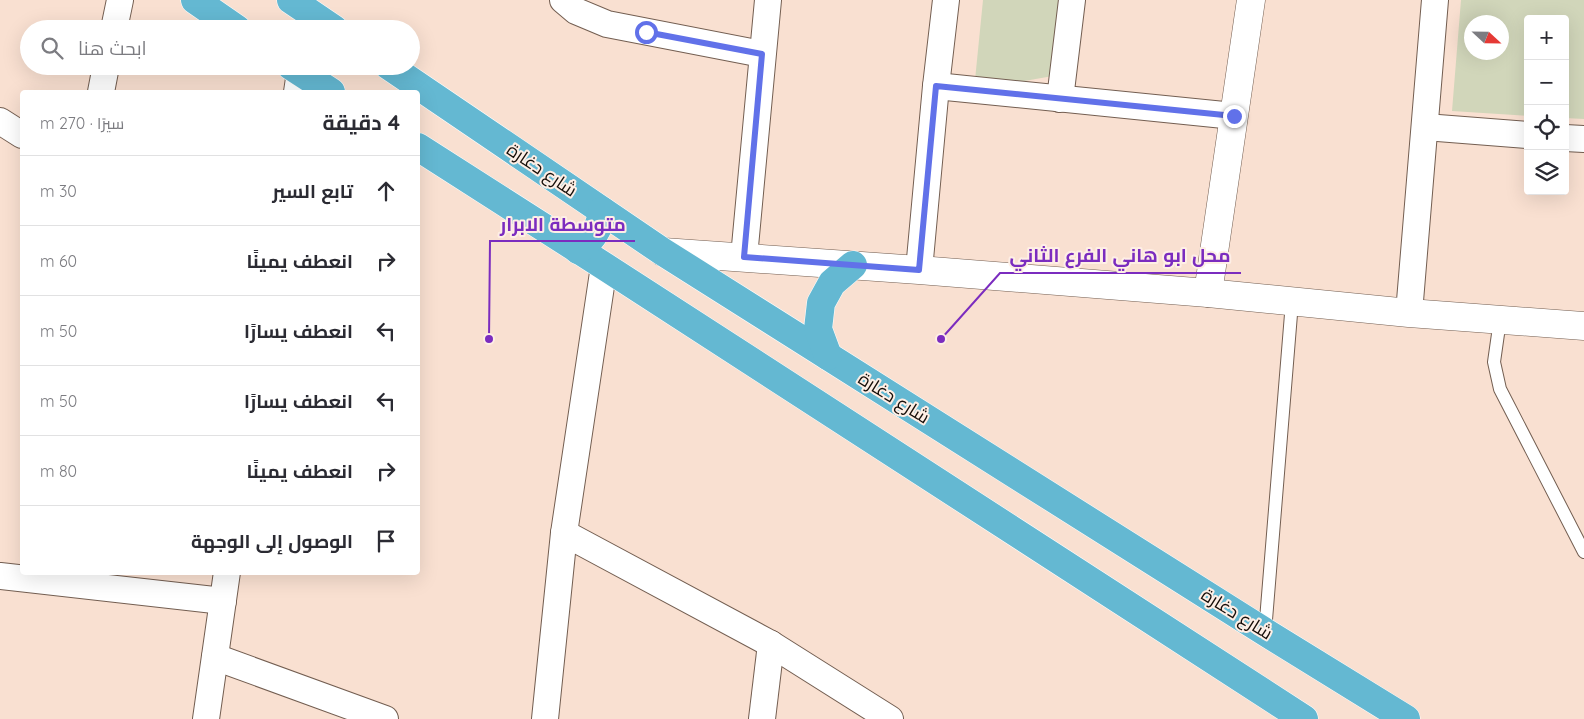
<!DOCTYPE html>
<html lang="ar">
<meta charset="utf-8">
<style>
:root{--surface:#fff;--page:#f7f7f7;--text:#2b2b33;--muted:#7c7c81;--line:#e1e1e2}
body{margin:0;font-family:Quicksand,Cairo,sans-serif;background:var(--page);color:var(--text);direction:rtl}
.controls{position:absolute;right:15px;top:15px;display:grid;overflow:hidden;border-radius:5px;box-shadow:0 5px 20px #0002}
.controls button{width:45px;height:45px;display:grid;place-items:center;padding:0;border:0;border-bottom:1px solid var(--line);background:var(--surface);color:var(--text);font:25px sans-serif}
.compass{position:absolute;left:1464px;top:15px;width:45px;height:45px;border-radius:50%;background:var(--surface);box-shadow:0 5px 20px #0002;rotate:112deg}
.stop{position:absolute;width:15px;height:15px;margin:-11px;border:4px solid #6171e9;border-radius:50%;background:#fff}
.stop.end{background:#6171e9;border-color:#fff;box-shadow:0 1px 5px #0008}
.list{margin:0;padding:0;list-style:none}
h2{display:flex;justify-content:space-between;align-items:center;height:65px;margin:0;padding:0 20px;font-size:21px}
h2 small{font-size:16px;font-weight:400;color:var(--muted)}
.list li{display:grid;grid-template-columns:32px 1fr auto;gap:15px;align-items:center;box-sizing:border-box;height:70px;padding:0 20px;border-top:1px solid var(--line)}
.list b{display:block;font-size:19px;white-space:nowrap}
.list em{font-size:16px;font-style:normal;color:var(--muted)}
.icon{flex:none;width:28px;height:28px;fill:none;stroke:currentColor;stroke-width:2;stroke-linecap:round;stroke-linejoin:round}
.map{position:relative;flex:none;width:1584px;height:719px;overflow:hidden;direction:ltr}
.search{position:absolute;background:var(--surface);box-shadow:0 5px 20px #0002;left:20px;top:20px;width:400px;height:55px;display:flex;align-items:center;gap:12px;box-sizing:border-box;padding:0 18px;border-radius:28px;color:var(--muted);font-size:19px}
.panel{position:absolute;background:var(--surface);box-shadow:0 5px 20px #0002;left:20px;top:90px;width:400px;height:485px;border-radius:5px;direction:rtl}
.map>svg:first-child{display:block}
</style>
<div class="map">
<svg width="1584" height="719" viewBox="0 0 1584 719">
<rect width="100%" height="100%" fill="#f9e0d1"/>
<!-- green -->
<g fill="#d1d6ba" fill-rule="evenodd">
<polygon points="983,0 1072,0 1064,74 974,90"/>
<path d="M1461,0h123v119l-19,-1v-99h-37v97l-76,-5zM1472,22h30v30h-30z"/>
</g>
<g fill="none" stroke-linecap="round" stroke-linejoin="round">
<defs>
<g id="service">
<polyline points="1500,320 1494,362 1500,389 1584,552"/>
<polyline points="1265,632 1292,302"/>
</g>
<g id="minor">
<polyline points="563,0 576,11 607,24 762,54"/>
<polyline points="114,29 120,0"/>
<polyline points="936,86 1234,116"/>
<polyline points="101,92 106,66"/>
<polyline points="297,92 300,72"/>
<polyline points="1060,99 1072,0"/>
<polyline points="0,121 22,135"/>
<polyline points="1425,127 1528,135"/>
<polyline points="1565,138 1584,139"/>
<polyline points="744,257 768,0"/>
<polyline points="919,270 936,86 946,0"/>
<polyline points="1409,313 1435,0"/>
<polyline points="564,533 771,644 890,719"/>
<polyline points="0,576 223,601"/>
<polyline points="215,657 385,719"/>
<polyline points="206,719 227,572"/>
<polyline points="545,719 564,533 604,266"/>
<polyline points="762,719 771,644"/>
</g>
<g id="tertiary">
<polyline points="663,252 919,270 1208,293 1409,313 1584,326"/>
<polyline points="1208,293 1251,0"/>
</g>
<g id="trunk">
<polyline points="195,0 237,29"/>
<polyline points="291,0 334,29"/>
<polyline points="291,66 331,92"/>
<polyline points="389,66 663,252 1265,632 1406,719"/>
<polyline points="418,147 604,266 1304,719"/>
<path d="M578,250c15,-11 22,-22 24,-39"/>
<polyline points="828,356 818,329 821,303 832,283 853,265"/>
</g>
</defs>
<!-- service casing -->
<use href="#service" stroke="#735e51" stroke-width="14"/>
<!-- minor casing -->
<use href="#minor" stroke="#735e51" stroke-width="28"/>
<!-- tertiary casing -->
<use href="#tertiary" stroke="#735e51" stroke-width="29"/>
<!-- trunk casing -->
<use href="#trunk" stroke="#fff" stroke-width="29"/>
<!-- service -->
<use href="#service" stroke="#fff" stroke-width="12"/>
<!-- minor -->
<use href="#minor" stroke="#fff" stroke-width="26"/>
<!-- tertiary -->
<use href="#tertiary" stroke="#fff" stroke-width="28"/>
<!-- trunk -->
<use href="#trunk" stroke="#64b8d2" stroke-width="28"/>
</g>
<g fill="none" stroke-linecap="round" stroke-linejoin="round">
<!-- route -->
<polyline stroke="#6171e9" stroke-width="6" points="646,32 762,54 744,257 919,270 936,86 1234,116"/>
</g>
<g text-anchor="middle" stroke-width="4" stroke-linejoin="round" paint-order="stroke">
<!-- street labels -->
<g font-size="18" fill="#150d08" stroke="#feefe6">
<text transform="translate(542 170) rotate(34)" y="6">شارع دغارة</text>
<text transform="translate(894 398) rotate(32)" y="6">شارع دغارة</text>
<text transform="translate(1237 614) rotate(32)" y="6">شارع دغارة</text>
</g>
</g>
<!-- callouts -->
<path fill="none" stroke="#7b2cbf" stroke-width="2" d="M489 339L490 241H635M941 339L1000 273H1241"/>
<g fill="#7b2cbf" stroke="#feefe6" stroke-width="2">
<circle cx="489" cy="339" r="5"/>
<circle cx="941" cy="339" r="5"/>
</g>
<g font-size="19" text-anchor="middle" font-weight="bold" fill="#7b2cbf" stroke="#feefe6" stroke-width="4" stroke-linejoin="round" paint-order="stroke">
<text x="563" y="231">متوسطة الابرار</text>
<text x="1120" y="262">محل ابو هاني الفرع الثاني</text>
</g>
</svg>
<div class="controls">
<button>+</button>
<button>−</button>
<button><svg class="icon" aria-label="locate" viewBox="0 0 24 24"><circle cx="12" cy="12" r="6"/><path d="M12 2v4M12 18v4M2 12h4M18 12h4"/></svg></button>
<button><svg class="icon" aria-label="layers" viewBox="0 0 24 24"><path d="M12 4l9 5-9 5-9-5zM3 14l9 5 9-5"/></svg></button>
</div>
<svg class="compass" viewBox="-18 -18 36 36"><path d="M0-13l5 13h-10z" fill="#e53935"/><path d="M0 13l5-13h-10z" fill="#7c7c81"/></svg>
<div class="stop" style="left:646px;top:32px"></div>
<div class="stop end" style="left:1234px;top:116px"></div>
<div class="search"><svg class="icon" aria-label="search" viewBox="0 0 24 24"><circle cx="10" cy="10" r="6"/><path d="M15 15l6 6"/></svg>ابحث هنا</div>
<section class="panel">
<h2>4 دقيقة<small>سيرًا · 270 m</small></h2>
<ul class="list">
<li><svg class="icon" aria-label="ahead" viewBox="0 0 24 24"><path d="M12 20V5M6 11l6-6 6 6"/></svg><div><b>تابع السير</b></div><em>30 m</em></li>
<li><svg class="icon" aria-label="right" viewBox="0 0 24 24"><path d="M7 20v-9h11M14 6l5 5-5 5"/></svg><div><b>انعطف يمينًا</b></div><em>60 m</em></li>
<li><svg class="icon" aria-label="left" viewBox="0 0 24 24"><path d="M17 20v-9H6M10 6l-5 5 5 5"/></svg><div><b>انعطف يسارًا</b></div><em>50 m</em></li>
<li><svg class="icon" aria-label="left" viewBox="0 0 24 24"><path d="M17 20v-9H6M10 6l-5 5 5 5"/></svg><div><b>انعطف يسارًا</b></div><em>50 m</em></li>
<li><svg class="icon" aria-label="right" viewBox="0 0 24 24"><path d="M7 20v-9h11M14 6l5 5-5 5"/></svg><div><b>انعطف يمينًا</b></div><em>80 m</em></li>
<li><svg class="icon" aria-label="arrive" viewBox="0 0 24 24"><path d="M6 21V4h12l-3 4 3 4H6"/></svg><div><b>الوصول إلى الوجهة</b></div></li>
</ul>
</section>
</div>
